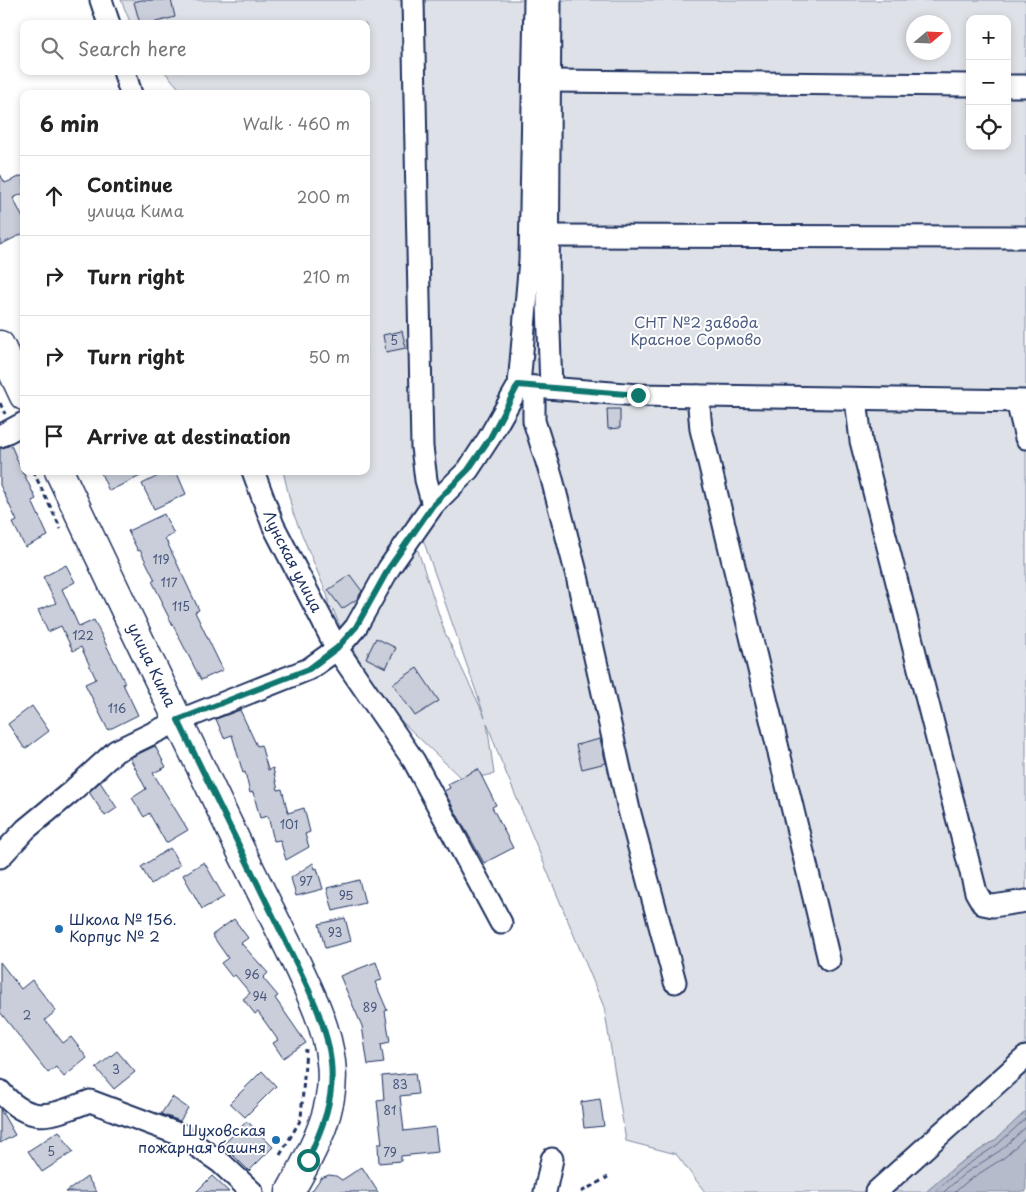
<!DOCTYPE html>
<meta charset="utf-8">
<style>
:root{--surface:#fff;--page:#f2f2f2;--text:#222;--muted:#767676;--line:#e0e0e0}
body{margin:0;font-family:"Playpen Sans",sans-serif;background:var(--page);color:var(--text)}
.controls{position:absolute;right:15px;top:15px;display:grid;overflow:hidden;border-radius:10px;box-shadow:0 2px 8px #0003}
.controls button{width:45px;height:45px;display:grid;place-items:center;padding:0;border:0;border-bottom:1px solid var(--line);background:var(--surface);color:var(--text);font:25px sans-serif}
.compass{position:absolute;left:906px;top:15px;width:45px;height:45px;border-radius:50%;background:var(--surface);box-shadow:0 2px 8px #0003;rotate:71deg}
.stop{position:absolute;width:15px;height:15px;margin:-11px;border:4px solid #0f766e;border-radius:50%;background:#fff}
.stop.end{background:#0f766e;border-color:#fff;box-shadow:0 1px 5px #0008}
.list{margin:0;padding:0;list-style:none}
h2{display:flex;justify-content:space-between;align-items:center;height:65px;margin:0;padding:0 20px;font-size:21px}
h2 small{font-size:16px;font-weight:400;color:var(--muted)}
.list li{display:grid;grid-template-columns:32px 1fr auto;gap:15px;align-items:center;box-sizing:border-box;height:80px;padding:0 20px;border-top:1px solid var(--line)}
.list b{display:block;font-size:19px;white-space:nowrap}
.list p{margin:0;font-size:16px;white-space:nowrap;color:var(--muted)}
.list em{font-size:16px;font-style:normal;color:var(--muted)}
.icon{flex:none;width:28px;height:28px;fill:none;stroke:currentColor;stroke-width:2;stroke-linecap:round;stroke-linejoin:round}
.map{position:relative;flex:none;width:1026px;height:1192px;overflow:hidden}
.search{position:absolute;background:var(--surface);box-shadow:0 2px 8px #0003;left:20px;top:20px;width:350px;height:55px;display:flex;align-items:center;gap:12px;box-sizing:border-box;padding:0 18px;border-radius:10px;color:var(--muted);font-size:19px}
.panel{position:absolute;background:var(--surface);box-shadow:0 2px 8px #0003;left:20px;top:90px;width:350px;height:385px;border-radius:10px}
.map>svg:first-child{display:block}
</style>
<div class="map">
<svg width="1026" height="1192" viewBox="0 0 1026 1192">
<rect width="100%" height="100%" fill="#fff"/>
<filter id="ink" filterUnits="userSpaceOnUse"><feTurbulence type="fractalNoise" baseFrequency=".02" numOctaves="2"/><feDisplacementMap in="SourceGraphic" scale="10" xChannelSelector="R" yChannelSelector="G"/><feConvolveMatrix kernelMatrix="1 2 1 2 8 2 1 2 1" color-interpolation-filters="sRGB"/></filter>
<g filter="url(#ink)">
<!-- green -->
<path fill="#dee1e7" stroke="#7c88a2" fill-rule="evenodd" d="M121,0h905v1111l-32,30 -37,24 -31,27h-221l-29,-38 -50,-13 -22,-134 -105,-251 -12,-33 7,51 -31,6 -70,-67 -50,-79 -10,-25 -5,-2v-10l-35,-84 -10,-42h83v-377h-182l-20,-23h202v-47h-235zM970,19h37v127h-37zM914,22h30v30h-30zM412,511h1l72,206 -40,-84 -37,-113z"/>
<!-- water -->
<polygon fill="#b5bbca" stroke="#77839f" points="1026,1111 1026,1192 926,1192 957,1165 994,1141"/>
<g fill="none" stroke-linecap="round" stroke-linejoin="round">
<!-- shore -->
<g stroke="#596789" stroke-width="1">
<polyline points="934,1192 961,1169 997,1145 1026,1118"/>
<polyline points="944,1192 964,1174 1001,1150 1026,1127"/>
<polyline points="955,1192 969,1180 1005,1157 1026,1137"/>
</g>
</g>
<!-- building -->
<g fill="#caceda" stroke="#1b2f5e">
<polygon points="141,0 171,0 175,17 149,24 140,24 134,2"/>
<polygon points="0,174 5,183 24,175 24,193 13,198 24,220 24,233 0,245"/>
<polygon points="402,331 406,348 386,352 383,335"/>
<polygon points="607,409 620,409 620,428 608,429"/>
<polygon points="11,445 23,474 24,474 36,499 32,501 48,536 25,547 13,523 17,521 0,485 0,449"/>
<polygon points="100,471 151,471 109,491"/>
<polygon points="168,471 176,471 186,494 154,509 142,484"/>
<polygon points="164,514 174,534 165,538 199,610 195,612 223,670 201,680 162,604 163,603 152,581 155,580 140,550 138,551 128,531"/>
<polygon points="66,565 75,582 62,589 79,627 94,620 125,683 123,684 138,715 108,730 85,684 96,679 81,647 73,651 61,626 48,632 38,610 56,603 43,577"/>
<polygon points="350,575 362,591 357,599 342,609 328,590"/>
<polygon points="376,638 396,648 386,668 366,658"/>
<polygon points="417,668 439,701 415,716 393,684"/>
<polygon points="32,706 49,731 25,749 8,724"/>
<polygon points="240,710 257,746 261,745 268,770 273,768 278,790 282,789 288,813 304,808 310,832 305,834 309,847 286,860 280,840 274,841 268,816 260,818 253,792 250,793 245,772 243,773 232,735 224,738 216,719"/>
<polygon points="600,739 606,763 582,769 576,745"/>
<polygon points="155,746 166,767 153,773 188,830 166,843 149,813 144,817 132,798 146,789 130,758"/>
<polygon points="478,769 496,805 492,807 513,848 484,863 444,791 450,788 448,784"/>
<polygon points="100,782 117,808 105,816 89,792"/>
<polygon points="170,848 180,865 151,884 141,867"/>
<polygon points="204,862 224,897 202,909 183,875"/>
<polygon points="313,863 315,869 317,868 323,889 296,896 291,878"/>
<polygon points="359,880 365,903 333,911 327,888"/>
<polygon points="345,918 351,941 325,948 319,924"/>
<polygon points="234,919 248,938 241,943 268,973 263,978 278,996 275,998 306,1043 283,1058 273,1043 278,1040 258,1012 255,1014 243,999 250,993 235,975 232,977 221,963 228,958 212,935"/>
<polygon points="0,962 21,989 32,980 56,1011 45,1020 63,1043 71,1037 87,1058 64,1077 56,1067 48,1073 0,1012"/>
<polygon points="376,962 382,980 375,982 387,1010 385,1011 390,1042 381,1044 384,1063 368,1065 362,1026 340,976"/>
<polygon points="117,1051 135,1072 114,1089 96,1068"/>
<polygon points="262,1071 276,1086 245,1117 230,1103"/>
<polygon points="415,1073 418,1094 400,1096 404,1131 435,1127 438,1152 401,1156 401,1161 379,1163 378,1144 382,1144 377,1101 384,1100 382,1076"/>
<polygon points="172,1097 188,1108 180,1121 161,1114"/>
<polygon points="600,1099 604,1126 584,1128 581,1102"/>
<polygon points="0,1109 15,1135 0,1143"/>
<polygon points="247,1121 273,1147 249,1171 223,1145"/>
<polygon points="59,1131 73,1152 42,1172 28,1151"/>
<polygon points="362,1167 378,1192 311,1192 321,1178 329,1175 336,1176 342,1180"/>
<polygon points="212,1176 229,1192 196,1192"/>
<polygon points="87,1177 97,1192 66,1192"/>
</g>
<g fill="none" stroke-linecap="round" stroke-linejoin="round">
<defs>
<g id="minor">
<polyline points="101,0 109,24"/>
<polyline points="413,0 422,447 426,480 433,505"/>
<polyline points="550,0 548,304 551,388"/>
<polyline points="124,71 131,94"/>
<polyline points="550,81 970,85"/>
<polyline points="1007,86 1026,86"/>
<polyline points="549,236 1026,237"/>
<polyline points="521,386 638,395 1026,401"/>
<polyline points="534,387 534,421 551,475 577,576 629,810 675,982"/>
<polyline points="698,396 701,429 829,960"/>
<polyline points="856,399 861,441 976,892 983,904 993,906 1026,901"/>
<polyline points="1017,401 1026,438"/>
<polyline points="0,436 24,423"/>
<path id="s1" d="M253,471l20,54 64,124 77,112 87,162"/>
<polyline points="0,857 26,829 71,792 116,751 178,721 309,669 337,649 356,627 389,568 433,505 468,470 489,438 519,385 530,260 535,0"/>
<path d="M0,1091c31,36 52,24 90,10l91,34 40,28 31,29"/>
<polyline points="545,1192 552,1159"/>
<polyline points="876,1192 1026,1057"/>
</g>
<g id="major">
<polyline points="0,345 24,396"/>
<path id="s2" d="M59,471c60,127 121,254 182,380 17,34 34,69 51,103 16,34 35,71 39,108 6,48 -19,90 -41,130"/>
</g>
</defs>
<!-- minor casing -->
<use href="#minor" stroke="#1b2f5e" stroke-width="25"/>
<!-- major casing -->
<use href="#major" stroke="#1b2f5e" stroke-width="31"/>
<!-- path -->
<g stroke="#1b2f5e" stroke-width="3" stroke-dasharray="5 4" stroke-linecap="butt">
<polyline points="0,403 5,414"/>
<polyline points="20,444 24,453"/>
<polyline points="33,471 61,529"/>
<polyline points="280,1155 301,1119 306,1049"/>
<polyline points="581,1192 608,1177"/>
</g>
<!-- minor -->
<use href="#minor" stroke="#fff" stroke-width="21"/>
<!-- major -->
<use href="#major" stroke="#fff" stroke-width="28"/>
</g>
</g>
<g fill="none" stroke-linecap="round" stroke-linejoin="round" filter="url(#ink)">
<!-- route -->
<path stroke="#0f766e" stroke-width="6" d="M308,1160c14,-32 27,-60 23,-98 -4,-43 -33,-94 -52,-134 -33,-69 -67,-138 -101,-208l131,-51 28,-21 19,-21 33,-59 44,-63 35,-35 22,-32 28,-53 120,10"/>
</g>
<!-- markers -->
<g fill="#1f6fb2" stroke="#fff" stroke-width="2">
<circle cx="59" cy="929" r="5"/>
<circle cx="276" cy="1140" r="5"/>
</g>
<g text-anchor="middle" stroke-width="4" stroke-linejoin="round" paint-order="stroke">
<!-- number labels -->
<g font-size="12" fill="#47577d">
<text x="394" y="345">5</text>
<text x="161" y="564">119</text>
<text x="169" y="587">117</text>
<text x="181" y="611">115</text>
<text x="83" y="640">122</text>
<text x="117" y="713">116</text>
<text x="289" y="829">101</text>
<text x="306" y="886">97</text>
<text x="346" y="900">95</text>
<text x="335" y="937">93</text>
<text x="252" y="979">96</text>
<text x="260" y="1001">94</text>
<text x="370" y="1012">89</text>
<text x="27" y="1020">2</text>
<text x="116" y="1074">3</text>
<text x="400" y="1089">83</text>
<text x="390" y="1115">81</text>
<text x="51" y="1156">5</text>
<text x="390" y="1157">79</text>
</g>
<!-- park labels -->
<g font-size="15" fill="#4c5c80" stroke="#fff">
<text x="696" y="328">СНТ №2 завода<tspan x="696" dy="17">Красное Сормово</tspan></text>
</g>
<!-- street labels -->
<g font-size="15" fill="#1b2f5e" stroke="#fff">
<text dy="5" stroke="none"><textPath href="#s1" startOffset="99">Лунская улица</textPath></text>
<text dy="5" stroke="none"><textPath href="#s2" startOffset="215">улица Кима</textPath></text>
</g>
<!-- poi labels -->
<g font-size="15" fill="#1b2f5e" stroke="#fff" text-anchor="start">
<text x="69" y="925">Школа № 156.<tspan x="69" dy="17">Корпус № 2</tspan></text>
<text x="266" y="1136" text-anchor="end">Шуховская<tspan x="266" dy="17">пожарная башня</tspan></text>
</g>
</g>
</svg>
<div class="controls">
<button>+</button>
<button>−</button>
<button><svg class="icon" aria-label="locate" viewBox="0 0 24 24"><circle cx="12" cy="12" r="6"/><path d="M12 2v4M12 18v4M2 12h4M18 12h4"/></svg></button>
</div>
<svg class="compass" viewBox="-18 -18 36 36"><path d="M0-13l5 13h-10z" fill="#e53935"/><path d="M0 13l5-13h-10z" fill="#767676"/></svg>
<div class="stop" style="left:308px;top:1160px"></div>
<div class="stop end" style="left:638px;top:395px"></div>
<div class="search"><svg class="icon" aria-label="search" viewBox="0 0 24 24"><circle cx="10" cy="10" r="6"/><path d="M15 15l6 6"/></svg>Search here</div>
<section class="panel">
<h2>6 min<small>Walk · 460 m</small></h2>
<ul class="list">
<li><svg class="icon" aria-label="ahead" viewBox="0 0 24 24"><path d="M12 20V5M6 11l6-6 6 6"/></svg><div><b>Continue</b><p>улица Кима</p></div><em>200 m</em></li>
<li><svg class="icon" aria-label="right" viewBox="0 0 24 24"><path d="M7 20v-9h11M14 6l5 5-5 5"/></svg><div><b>Turn right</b></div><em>210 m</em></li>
<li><svg class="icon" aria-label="right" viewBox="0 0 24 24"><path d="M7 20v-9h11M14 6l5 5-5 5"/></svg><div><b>Turn right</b></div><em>50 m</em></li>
<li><svg class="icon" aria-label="arrive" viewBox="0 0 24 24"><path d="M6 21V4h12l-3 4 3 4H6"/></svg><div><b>Arrive at destination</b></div></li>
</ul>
</section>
</div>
